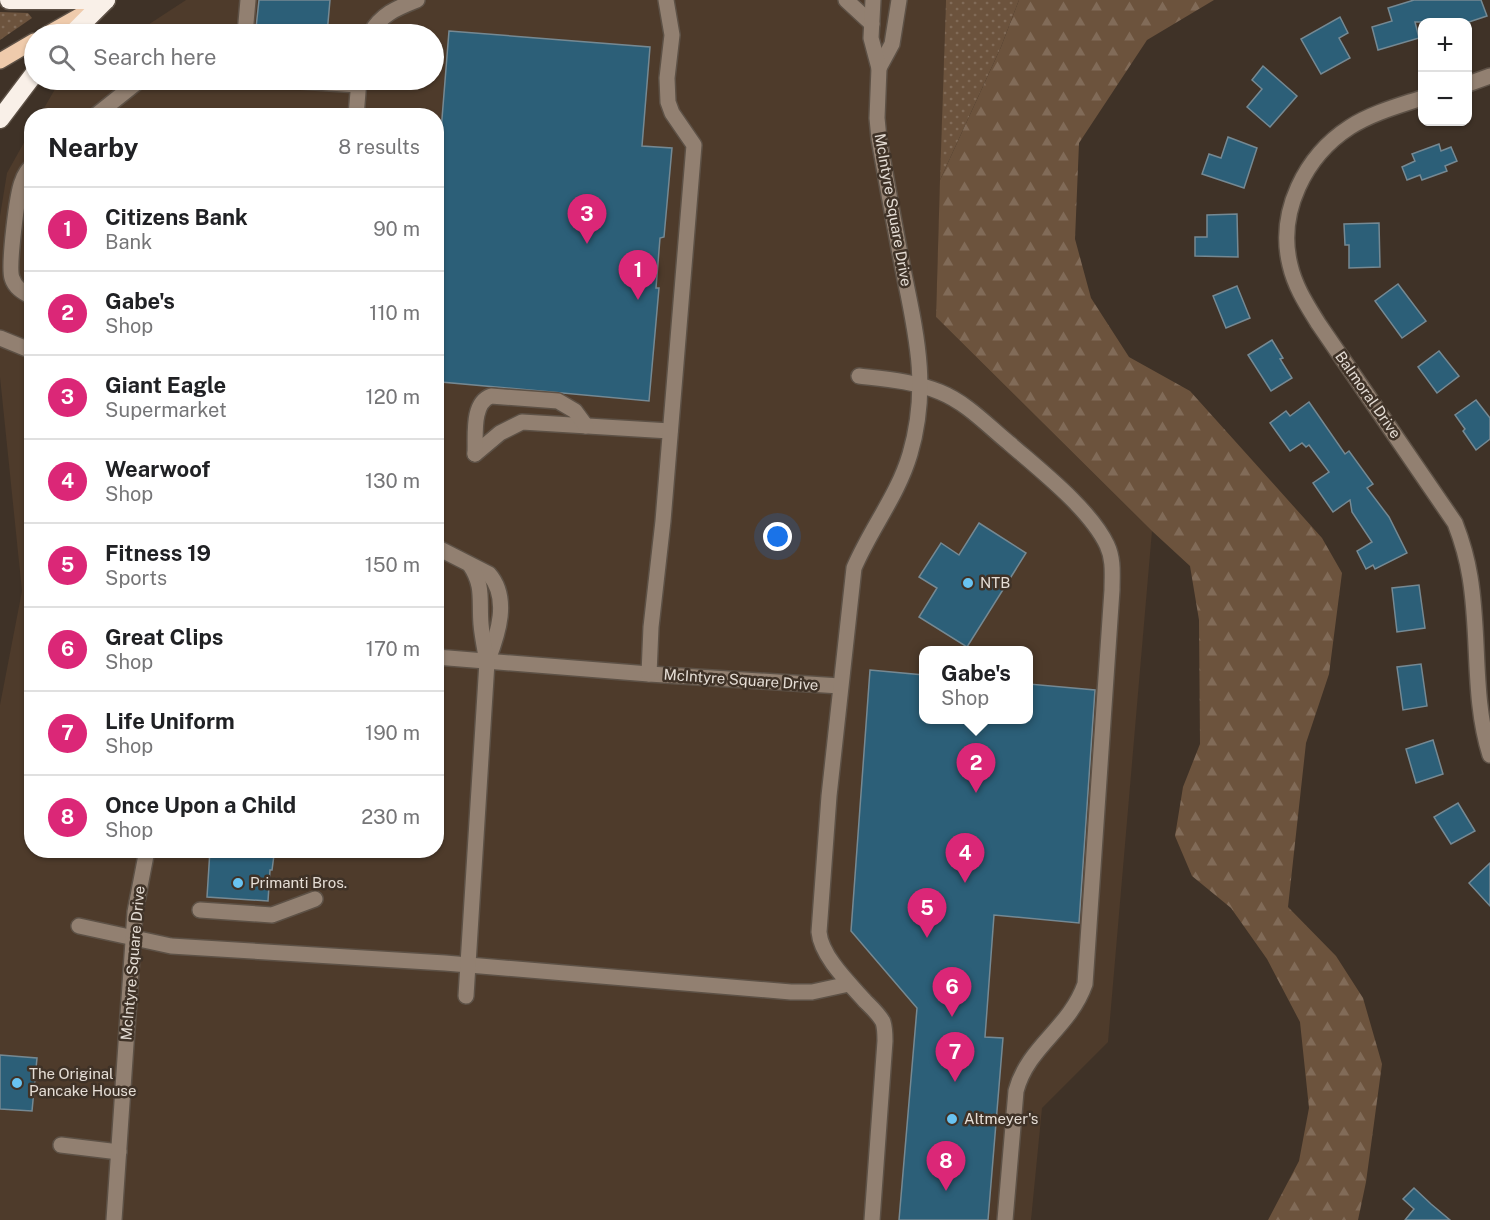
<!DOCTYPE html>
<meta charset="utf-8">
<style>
:root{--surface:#fff;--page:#f6f6f6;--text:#202124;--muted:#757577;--line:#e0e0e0;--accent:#db2777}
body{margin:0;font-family:"Public Sans",sans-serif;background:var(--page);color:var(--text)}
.controls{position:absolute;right:18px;top:18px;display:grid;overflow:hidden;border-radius:12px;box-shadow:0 2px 4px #0004}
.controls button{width:54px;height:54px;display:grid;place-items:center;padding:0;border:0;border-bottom:2px solid var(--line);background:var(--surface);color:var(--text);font:30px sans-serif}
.you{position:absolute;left:778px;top:537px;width:21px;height:21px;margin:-15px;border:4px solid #fff;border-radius:50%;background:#1a73e8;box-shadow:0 0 0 9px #1a73e833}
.badge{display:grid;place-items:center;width:39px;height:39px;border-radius:50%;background:var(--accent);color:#fff;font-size:20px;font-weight:700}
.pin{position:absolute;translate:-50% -50px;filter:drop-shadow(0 2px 3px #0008)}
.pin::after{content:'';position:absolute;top:32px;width:21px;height:18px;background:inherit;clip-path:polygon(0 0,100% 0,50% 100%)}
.popup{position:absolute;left:919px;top:646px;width:114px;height:78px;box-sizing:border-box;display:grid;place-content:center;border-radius:12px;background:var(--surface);filter:drop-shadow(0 2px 4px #0005);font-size:20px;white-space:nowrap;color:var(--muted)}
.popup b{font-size:22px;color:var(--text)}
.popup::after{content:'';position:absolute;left:50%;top:100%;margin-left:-12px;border:12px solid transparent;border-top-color:var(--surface)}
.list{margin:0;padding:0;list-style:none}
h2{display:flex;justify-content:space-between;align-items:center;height:78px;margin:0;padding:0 24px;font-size:26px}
h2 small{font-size:20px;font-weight:400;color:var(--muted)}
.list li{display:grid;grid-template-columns:39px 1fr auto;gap:18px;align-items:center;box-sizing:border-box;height:84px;padding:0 24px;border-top:2px solid var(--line)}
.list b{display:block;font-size:22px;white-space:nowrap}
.list p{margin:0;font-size:20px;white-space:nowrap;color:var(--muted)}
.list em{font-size:20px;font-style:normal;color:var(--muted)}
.icon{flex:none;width:33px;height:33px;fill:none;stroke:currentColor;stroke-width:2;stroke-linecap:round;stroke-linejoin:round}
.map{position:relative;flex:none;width:1490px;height:1220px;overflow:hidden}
.search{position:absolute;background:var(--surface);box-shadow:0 2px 4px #0004;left:24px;top:24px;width:420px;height:66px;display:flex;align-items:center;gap:15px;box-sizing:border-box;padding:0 21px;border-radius:33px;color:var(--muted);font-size:22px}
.panel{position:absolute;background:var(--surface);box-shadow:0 2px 4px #0004;left:24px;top:108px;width:420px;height:750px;border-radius:24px}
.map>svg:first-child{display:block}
</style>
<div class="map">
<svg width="1490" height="1220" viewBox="0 0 1490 1220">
<defs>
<pattern id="grass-dots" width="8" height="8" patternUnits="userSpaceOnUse" patternTransform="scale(1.5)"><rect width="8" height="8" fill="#6c533d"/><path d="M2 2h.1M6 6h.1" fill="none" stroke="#816b58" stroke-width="1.8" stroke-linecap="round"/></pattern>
<pattern id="forest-firs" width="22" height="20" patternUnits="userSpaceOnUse" patternTransform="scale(1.5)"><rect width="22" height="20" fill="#6c533d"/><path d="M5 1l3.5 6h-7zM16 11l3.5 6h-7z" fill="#816b58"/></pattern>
</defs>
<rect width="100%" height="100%" fill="#3f3227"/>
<!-- built -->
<path fill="#4e3b2b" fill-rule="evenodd" d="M186,0h760l-10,317 216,214 -44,511 -66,66 -11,112h-1031v-515l22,-114 -22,-214v-161l7,-43 24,-43 1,720h404v-734l-396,-1 18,-31 7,-4h369v-46h-300zM924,650h104v70h-104z"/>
<!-- grass -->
<g fill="url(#grass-dots)">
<polygon points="946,0 1019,0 1001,47 940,180"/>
<polygon points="0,12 28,13 32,18 0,40"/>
</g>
<!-- forest -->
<polygon fill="url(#forest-firs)" points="1019,0 1214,0 1147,40 1079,143 1075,239 1091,298 1129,357 1190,391 1322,538 1342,573 1329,674 1306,743 1288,907 1336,956 1363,998 1382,1064 1366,1182 1358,1220 1268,1220 1299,1161 1309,1108 1300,1022 1267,959 1231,908 1192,876 1175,836 1183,787 1200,744 1199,620 1190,566 1152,531 936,317 940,180 1001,47"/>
<!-- building -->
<g fill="#2c5f78" stroke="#758993" stroke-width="1.5">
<polygon points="259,0 330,0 327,34 287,34 287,32 256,28"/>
<polygon points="1414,0 1481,0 1487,16 1469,22 1415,22 1419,38 1378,50 1372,27 1392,21 1388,8"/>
<polygon points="1340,17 1348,33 1339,38 1350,58 1321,74 1301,39"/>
<polygon points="449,31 650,47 642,146 672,148 664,237 660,238 656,288 659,288 649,401 441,382 443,359 436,358 436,131 441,131"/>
<polygon points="1263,66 1297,96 1270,127 1247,107 1262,89 1252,80"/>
<polygon points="1228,137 1257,148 1244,188 1202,174 1209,154 1221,158"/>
<polygon points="1439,144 1441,151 1451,147 1457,161 1445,166 1447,171 1422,180 1420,175 1407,180 1402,167 1415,161 1412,154"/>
<polygon points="1237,214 1238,257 1195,256 1195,237 1207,237 1207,215"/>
<polygon points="1379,223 1380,267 1349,268 1349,245 1345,245 1344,224"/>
<polygon points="1398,284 1426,321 1402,338 1375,301"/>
<polygon points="1237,286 1250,318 1226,328 1213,296"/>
<polygon points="1272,340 1283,358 1280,359 1292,378 1271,391 1248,355"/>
<polygon points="1439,351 1459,376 1437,393 1418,367"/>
<polygon points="1476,400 1490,418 1490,439 1476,450 1463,431 1465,429 1455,415"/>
<polygon points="1309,402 1345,454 1349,451 1373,484 1367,488 1389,517 1407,553 1375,569 1373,565 1366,569 1357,551 1372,542 1352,512 1350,500 1333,512 1313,483 1329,472 1309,445 1306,447 1302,443 1290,451 1270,423 1286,411 1290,416"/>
<polygon points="979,523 1026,553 967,647 919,617 937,588 919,577 941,543 959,555"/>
<polygon points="1419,585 1425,628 1397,632 1392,588"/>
<polygon points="1421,664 1427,706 1403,710 1397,667"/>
<polygon points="870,670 924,675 924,720 1029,720 1029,684 1095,690 1079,923 994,915 985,1037 1003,1038 988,1220 899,1220 917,1008 851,931"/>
<polygon points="1433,740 1443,774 1416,783 1406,749"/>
<polygon points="1458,803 1475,831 1451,844 1434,817"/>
<polygon points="210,850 265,850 265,854 274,855 272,870 270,870 268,901 207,897"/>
<polygon points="1490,863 1490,906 1469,883"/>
<polygon points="0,1055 37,1058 32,1111 0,1109"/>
<polygon points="1414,1188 1431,1204 1450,1220 1405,1220 1414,1209 1403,1199"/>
</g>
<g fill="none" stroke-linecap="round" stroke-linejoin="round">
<defs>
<g id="minor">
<polyline points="846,0 872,24"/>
<polyline points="245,34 248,0"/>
<path d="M370,34c11,-20 27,-26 47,-34"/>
<polyline points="879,68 892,44 899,0"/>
<polyline points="287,80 358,85"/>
<polyline points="1468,84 1490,76"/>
<path d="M1422,98c-24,8 -50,15 -72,29 -45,29 -73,85 -60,138 5,22 17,40 28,58l137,200c7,18 12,35 15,54 10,59 2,121 20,178"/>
<polyline points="95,116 140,80"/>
<polyline points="356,116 359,80"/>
<path d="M32,166c-5,4 -8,10 -10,16 -5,12 -14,85 -10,96 3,10 11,14 20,19"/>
<polyline points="0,338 32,351"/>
<path d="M859,376c27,3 55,5 81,16 27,11 47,33 69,51 31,27 81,66 98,102 7,15 5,30 5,45l-27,394c-16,45 -57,62 -69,107l-11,129"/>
<polyline points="475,454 500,433 522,422 670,431"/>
<path d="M475,454c1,-17 -4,-51 16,-58l67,5 17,10 11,15"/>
<path d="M436,547l53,27c21,24 9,60 -1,86"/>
<polyline points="436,657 649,674 840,686"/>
<polyline points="649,674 651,627 663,521 694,145 672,113 668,102 667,78 672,35 666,0"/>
<polyline points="200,910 272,915 315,899"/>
<polyline points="79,926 171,946 445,963 791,992 812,992 849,984"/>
<path d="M466,996l21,-334c-2,-12 -5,-25 -6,-38 -2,-24 3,-38 -11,-59"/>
<polyline points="61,1145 119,1152"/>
<polyline points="114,1220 135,912 147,850"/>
<path d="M872,1220l13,-179c0,-7 0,-13 -2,-19 -4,-8 -12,-15 -18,-21 -16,-18 -44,-45 -46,-69l10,-136 25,-228c17,-40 44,-73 56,-114 19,-65 7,-117 -6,-180 -9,-45 -17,-90 -25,-135l-2,-21 2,-50 -8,-30 2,-38"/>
</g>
<g id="major">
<polyline points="47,34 93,8"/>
<polyline points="0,61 34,41"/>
</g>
<g id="highway">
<polyline points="9,0 106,0"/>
<polyline points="72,34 106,0"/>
<polyline points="0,119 34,74"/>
</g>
</defs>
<!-- minor casing -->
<use href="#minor" stroke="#5d5146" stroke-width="18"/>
<!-- major casing -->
<use href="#major" stroke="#5d5146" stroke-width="18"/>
<!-- highway casing -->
<use href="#highway" stroke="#5d5146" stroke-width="21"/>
<!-- minor -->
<use href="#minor" stroke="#928071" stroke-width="15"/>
<!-- major -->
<use href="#major" stroke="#efcbac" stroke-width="15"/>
<!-- highway -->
<use href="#highway" stroke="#f9f0e8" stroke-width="18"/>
</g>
<!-- markers -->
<g fill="#69c3f1" stroke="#3f3227" stroke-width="2">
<circle cx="968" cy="583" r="6"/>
<circle cx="238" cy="883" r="6"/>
<circle cx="17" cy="1083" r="6"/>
<circle cx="952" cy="1119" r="6"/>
</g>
<g text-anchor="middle" stroke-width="5" stroke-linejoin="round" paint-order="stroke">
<!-- street labels -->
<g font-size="15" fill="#e5ddd5" stroke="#3f3227">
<text transform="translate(893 210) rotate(80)" y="5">McIntyre Square Drive</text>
<text transform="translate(1368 395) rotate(55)" y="5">Balmoral Drive</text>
<text transform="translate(741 680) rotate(4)" y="5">McIntyre Square Drive</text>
<text transform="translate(133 963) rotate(-85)" y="5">McIntyre Square Drive</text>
</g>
<!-- poi labels -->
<g font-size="15" fill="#e5ddd5" stroke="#3f3227" text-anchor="start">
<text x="980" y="588">NTB</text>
<text x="250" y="888">Primanti Bros.</text>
<text x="29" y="1079">The Original<tspan x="29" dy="17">Pancake House</tspan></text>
<text x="964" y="1124">Altmeyer's</text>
</g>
</g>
</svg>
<div class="controls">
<button>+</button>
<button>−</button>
</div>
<div class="you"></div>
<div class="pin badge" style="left:638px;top:300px">1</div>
<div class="pin badge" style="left:976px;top:793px">2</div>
<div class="popup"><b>Gabe's</b>Shop</div>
<div class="pin badge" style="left:587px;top:244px">3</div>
<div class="pin badge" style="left:965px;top:883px">4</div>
<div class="pin badge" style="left:927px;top:938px">5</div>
<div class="pin badge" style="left:952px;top:1017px">6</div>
<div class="pin badge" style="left:955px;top:1082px">7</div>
<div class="pin badge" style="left:946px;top:1191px">8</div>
<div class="search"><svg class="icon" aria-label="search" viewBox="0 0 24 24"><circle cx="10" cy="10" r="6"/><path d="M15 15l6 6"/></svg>Search here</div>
<section class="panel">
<h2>Nearby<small>8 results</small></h2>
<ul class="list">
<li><span class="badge">1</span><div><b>Citizens Bank</b><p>Bank</p></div><em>90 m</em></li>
<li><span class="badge">2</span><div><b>Gabe's</b><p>Shop</p></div><em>110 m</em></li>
<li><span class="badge">3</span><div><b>Giant Eagle</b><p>Supermarket</p></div><em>120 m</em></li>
<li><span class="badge">4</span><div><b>Wearwoof</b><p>Shop</p></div><em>130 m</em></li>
<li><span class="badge">5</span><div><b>Fitness 19</b><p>Sports</p></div><em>150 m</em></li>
<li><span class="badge">6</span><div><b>Great Clips</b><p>Shop</p></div><em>170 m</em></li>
<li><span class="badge">7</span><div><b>Life Uniform</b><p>Shop</p></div><em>190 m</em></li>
<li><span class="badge">8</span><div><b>Once Upon a Child</b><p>Shop</p></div><em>230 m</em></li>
</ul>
</section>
</div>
